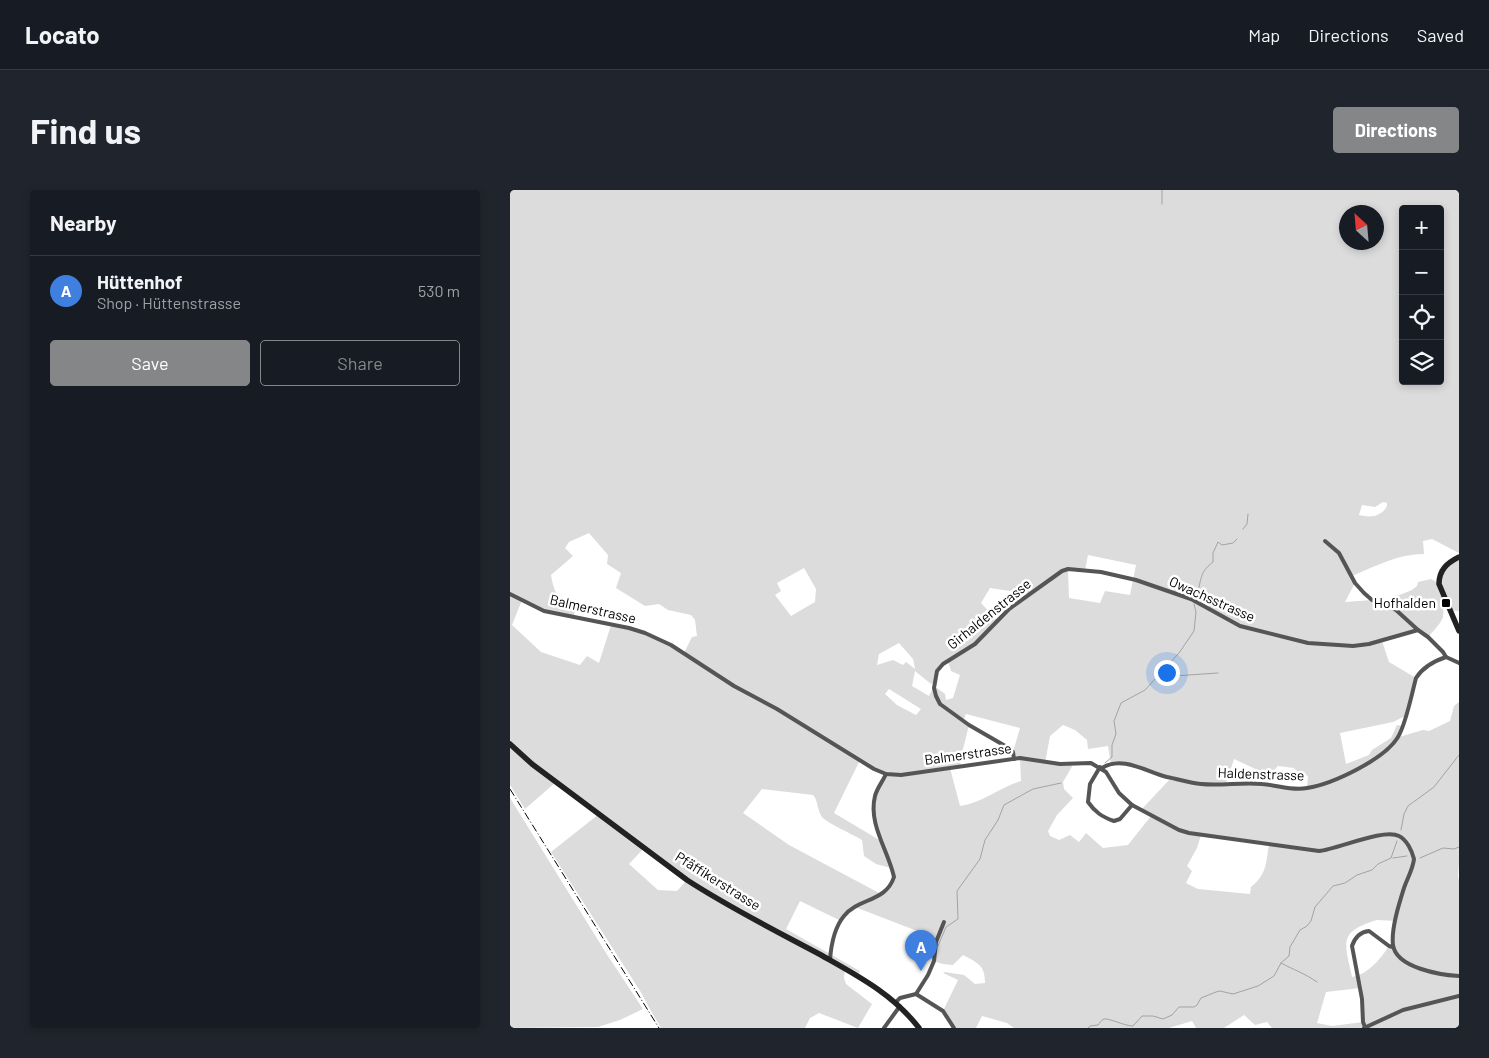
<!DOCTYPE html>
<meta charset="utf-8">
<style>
:root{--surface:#171b24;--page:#20242c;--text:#f1f3f6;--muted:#9ea1a6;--line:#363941;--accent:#858687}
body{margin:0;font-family:Barlow,sans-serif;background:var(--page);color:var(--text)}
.controls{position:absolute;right:15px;top:15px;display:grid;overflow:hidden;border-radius:5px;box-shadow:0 2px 8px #0003}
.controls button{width:45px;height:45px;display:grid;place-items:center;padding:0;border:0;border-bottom:1px solid var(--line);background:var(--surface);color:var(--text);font:25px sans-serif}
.compass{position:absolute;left:829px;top:15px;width:45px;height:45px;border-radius:50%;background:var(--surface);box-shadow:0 2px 8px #0003;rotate:334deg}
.you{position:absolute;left:656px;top:482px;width:18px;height:18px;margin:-12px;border:4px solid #fff;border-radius:50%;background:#1a73e8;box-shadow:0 0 0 8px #1a73e833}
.badge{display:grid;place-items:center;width:32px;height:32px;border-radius:50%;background:var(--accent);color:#fff;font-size:16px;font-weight:700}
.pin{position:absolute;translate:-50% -41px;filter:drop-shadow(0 1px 2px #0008)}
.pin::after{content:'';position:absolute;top:26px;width:18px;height:15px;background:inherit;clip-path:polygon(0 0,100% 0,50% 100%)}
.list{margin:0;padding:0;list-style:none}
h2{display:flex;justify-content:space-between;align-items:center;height:65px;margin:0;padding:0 20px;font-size:21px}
h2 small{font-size:16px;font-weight:400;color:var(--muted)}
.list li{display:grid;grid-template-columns:32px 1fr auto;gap:15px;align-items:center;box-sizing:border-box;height:70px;padding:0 20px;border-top:1px solid var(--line)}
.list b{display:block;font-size:19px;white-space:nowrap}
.list p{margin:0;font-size:16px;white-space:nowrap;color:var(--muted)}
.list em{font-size:16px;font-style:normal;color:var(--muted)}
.actions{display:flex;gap:10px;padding:15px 20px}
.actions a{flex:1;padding:11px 0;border:1px solid var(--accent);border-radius:5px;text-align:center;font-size:18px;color:var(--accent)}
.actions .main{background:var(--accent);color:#fff}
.icon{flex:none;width:28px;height:28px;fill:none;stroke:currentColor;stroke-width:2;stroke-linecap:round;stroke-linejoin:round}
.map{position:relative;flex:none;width:949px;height:838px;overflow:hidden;border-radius:5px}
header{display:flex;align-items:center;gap:30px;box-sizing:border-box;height:70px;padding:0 25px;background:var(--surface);border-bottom:1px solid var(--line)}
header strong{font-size:24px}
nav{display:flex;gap:28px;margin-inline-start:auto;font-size:18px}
.intro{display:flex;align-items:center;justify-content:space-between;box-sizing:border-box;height:120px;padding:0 30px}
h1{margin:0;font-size:35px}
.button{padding:12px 22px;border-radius:5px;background:var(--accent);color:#fff;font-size:18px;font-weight:700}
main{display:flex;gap:30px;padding:0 30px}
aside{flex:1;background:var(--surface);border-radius:5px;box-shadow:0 2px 8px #0003}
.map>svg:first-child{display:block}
</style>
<header>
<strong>Locato</strong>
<nav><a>Map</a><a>Directions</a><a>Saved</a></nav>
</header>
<div class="intro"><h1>Find us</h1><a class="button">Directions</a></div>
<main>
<aside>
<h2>Nearby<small></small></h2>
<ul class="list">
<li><span class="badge" style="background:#3f7fe0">A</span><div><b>Hüttenhof</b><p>Shop · Hüttenstrasse</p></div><em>530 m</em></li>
</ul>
<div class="actions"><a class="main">Save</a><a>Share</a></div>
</aside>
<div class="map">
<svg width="949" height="838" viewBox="0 0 949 838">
<rect width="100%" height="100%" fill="#fff"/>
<!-- green -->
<g fill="#dcdcdc" fill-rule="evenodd">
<path d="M0,0h949v363l-27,-14 -9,2 1,13c-26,0 -48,12 -72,22l3,7 -10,19 27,-2 7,3 33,-13 5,-4 1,-4 13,-3 8,4 3,-12 17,-14v54l-10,-1 -4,-9c-3,6 -1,11 -2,16 -3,8 -10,14 -15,20l-11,-7 -35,11 7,21 27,16 -11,38 -12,6 -53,11 6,31 23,-9 3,-5 19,-12 6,-13 5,1 -3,11 24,-7 6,1 21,-10 4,-15 5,-4v161l-1,14 1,3v148h-187l-5,-6 -12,3 -11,-10 -20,13h-28l-4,-7 -23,7h-155l-7,-5 -25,-7 -6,12h-22l-11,-17 15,-31 -15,-7 2,-1 19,3 11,9 10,-1c0,-18 -7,-20 -22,-28l-10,10 -10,-1 -9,-3 2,-19 -7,-1 -4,-7 -70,-27 -14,14 -41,-20 -14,28 74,42 -2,5 -13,-7 -1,9 2,6 26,20 -14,24 -39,-15 -9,5 -5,10h-144l-14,-24 -5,-10 -91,-142 48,-38 -43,-32 -31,27 -15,-24zM893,19h37v172h-37zM836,22h30v30h-30zM873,312l4,1v3c-6,11 -17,12 -28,9l3,-10 13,2zM79,343l19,22 -1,9 14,9 -5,15 29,18 14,-2 9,6 23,5 4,5 2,16 -5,1 -8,16 -47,-22 -26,-6 -12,38 -12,-7 -7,9 -39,-13 -29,-27 10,-25 22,11 30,6 1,-8c-16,-2 -22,-21 -24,-34l22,-19 -8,-8 4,-6zM578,365l48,10 -6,30 -25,-4 -5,12 -31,-5 -1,-28h17zM294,378l12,21 -1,13 -24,14 -16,-21 6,-4 -4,-8zM480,398l40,6 -33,26 -16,-17zM389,453l14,16 2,10 -9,-7 -3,3 -10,-5 -16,5 2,-11zM438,471l3,10 9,4 -7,23 -7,2 -1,-6 -8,-6h-4l-4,8 -17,-10 3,-15 16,13 4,-2 4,-14zM379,499l32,20 -5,6 -19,-10 -12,-11zM456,524l54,14 -7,24 1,7 6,-1 1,23c-21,6 -39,22 -61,25l-10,-38 11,-2 -1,-5 9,-36 -6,-4zM553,535l12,5 12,10 1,9 20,-3 3,19 18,-1 42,14 -30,32 10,6 -23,29 -25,3 -17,-15 -7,9 -9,-7 -11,5 -9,-4 -2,-5 9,-16 16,-17 -9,-9 -1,-7 11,-19h-29l5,-27zM724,569l30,14 9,-2 5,-5 16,2 3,3 11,5 -1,12 -15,1 -29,-5 -37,-1zM350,570l26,15 -11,22v28l6,16 -47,-28zM252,599l51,6c5,5 4,15 9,22 5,6 32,18 40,23l2,16 12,8 15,4c3,10 0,20 -10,26l-92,-49 -46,-32zM691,645l68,9c-3,19 -2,30 -18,43l-1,7 -52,-5 -12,-6 6,-12 -5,-5 10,-18zM134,658l43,32 -10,11 -19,-1 -29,-26zM867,730l19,1 -3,26 -4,-1c-9,13 -20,28 -37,31 -7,-34 -15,-45 25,-57zM850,798l3,34 -31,4 -15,-3 9,-31z"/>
<polygon points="0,608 96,763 133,819 110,830 88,837 0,838"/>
</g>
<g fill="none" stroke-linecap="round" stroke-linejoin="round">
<!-- stream -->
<g stroke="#a3a3a3" stroke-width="1">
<polyline points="652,14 652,0"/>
<polyline points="733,339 737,334 738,324"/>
<path d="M685,408c8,-16 2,-24 18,-36v-9l5,-11 4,3 11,-2 4,-4"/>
<polyline points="649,487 708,483"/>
<polyline points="595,573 602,567 602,555 606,544 604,531 611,513 635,500 669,463 684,441 686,422 684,414"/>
<polyline points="891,640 894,624 898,616 924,597 949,565"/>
<polyline points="883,668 897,666"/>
<polyline points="910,668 933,658 944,659 949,657"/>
<polyline points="428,756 436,737 448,729 447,701 470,669 475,650 488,630 494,615 523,599 551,593"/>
<path d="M771,773c13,7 23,10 36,19"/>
<path d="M578,838l2,-2 8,-1c2,-2 3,-5 6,-6 5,-1 21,7 29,7l9,-10h11l10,3 9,-4 7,-8h15l3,-2 4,-7 15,-6 4,-1 13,3 25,-8 16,-10 7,-13 8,-7 1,-9 10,-17 7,-4 4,-5 4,-14 18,-21 12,-3 12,-8 15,-5 6,-6 13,-6 6,-17"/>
</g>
<!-- street -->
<g stroke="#555" stroke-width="4">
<polyline points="815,351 829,363 845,393 854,403 862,410 886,420 908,440"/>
<path d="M0,404l34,17 85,17 16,5 26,12 63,41 43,23 97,60 12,5 15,1 119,-17 40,6 31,-1 15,9 13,21 13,12 47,25 10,3 130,18c19,-2 65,-23 80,-15 8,4 13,15 15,23 -1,10 -7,20 -10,29 -5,16 -13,41 -11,57 3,23 48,30 66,31"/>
<polyline points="504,569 503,562 497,557 459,535 430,514 426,506 424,498 427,481 433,474 465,454 499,419 552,381 558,379 591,382 626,390 681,409 730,436 798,453 843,456 859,454 908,440 918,447 933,462 936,467 949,473"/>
<path d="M590,577l-10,17 -2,18c7,10 14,15 26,19l6,-2 12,-14"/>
<path d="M592,578c20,-13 45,4 65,9 11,2 23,6 34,7 20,2 41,-2 61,0 16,1 29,7 45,4 26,-4 78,-29 91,-51 8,-13 14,-44 18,-59 7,-11 18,-17 30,-21"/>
<path d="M320,770c1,-14 4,-32 14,-44 14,-18 42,-14 50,-39 -6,-27 -26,-53 -19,-81 2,-8 8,-15 11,-22"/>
<polyline points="406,804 433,821 444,838"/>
<polyline points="386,812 390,808 406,804 418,785 424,771 426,752 434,732"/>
<path d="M855,837l-2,-5 -1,-23 -10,-53c3,-9 8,-14 17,-15l20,15 4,1"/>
<polyline points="374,838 390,816"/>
<polyline points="854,838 893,820 949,806"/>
</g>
<!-- secondary -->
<g stroke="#222" stroke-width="5.5">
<path d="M949,367c-12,6 -20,13 -20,27l20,47"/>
<path d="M0,554l22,20 155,116c43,28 89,51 134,75 37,21 72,39 98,73"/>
</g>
<!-- rail -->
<polyline stroke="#000" stroke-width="1" stroke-dasharray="8 2.5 1 2.5" stroke-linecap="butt" points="0,599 149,838"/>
</g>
<!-- markers -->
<rect fill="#000" stroke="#fff" stroke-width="2" x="931" y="408" width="10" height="10" rx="2.5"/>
<g text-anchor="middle" stroke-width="5" stroke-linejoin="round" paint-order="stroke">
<!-- street labels -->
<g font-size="14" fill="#000" stroke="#fff">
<text transform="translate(702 409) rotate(24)" y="5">Owachsstrasse</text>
<text transform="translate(83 419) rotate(13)" y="5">Balmerstrasse</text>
<text transform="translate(479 424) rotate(-39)" y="5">Girhaldenstrasse</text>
<text transform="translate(458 564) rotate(-8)" y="5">Balmerstrasse</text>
<text transform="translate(751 584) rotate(2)" y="5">Haldenstrasse</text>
<text transform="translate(208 691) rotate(32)" y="5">Pfäffikerstrasse</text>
</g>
<!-- poi labels -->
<g font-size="14" fill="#000" stroke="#fff" text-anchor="end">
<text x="926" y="418">Hofhalden</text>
</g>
</g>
</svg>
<div class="controls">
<button>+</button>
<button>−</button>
<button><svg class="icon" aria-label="locate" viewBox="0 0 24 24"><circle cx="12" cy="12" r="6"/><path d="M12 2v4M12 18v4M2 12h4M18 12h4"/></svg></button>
<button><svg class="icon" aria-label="layers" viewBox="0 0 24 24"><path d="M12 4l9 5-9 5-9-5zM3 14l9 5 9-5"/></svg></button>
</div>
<svg class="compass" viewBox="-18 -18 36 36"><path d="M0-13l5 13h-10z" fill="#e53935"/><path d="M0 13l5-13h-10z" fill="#9ea1a6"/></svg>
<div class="you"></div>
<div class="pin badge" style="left:411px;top:781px;background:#3f7fe0">A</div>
</div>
</main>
